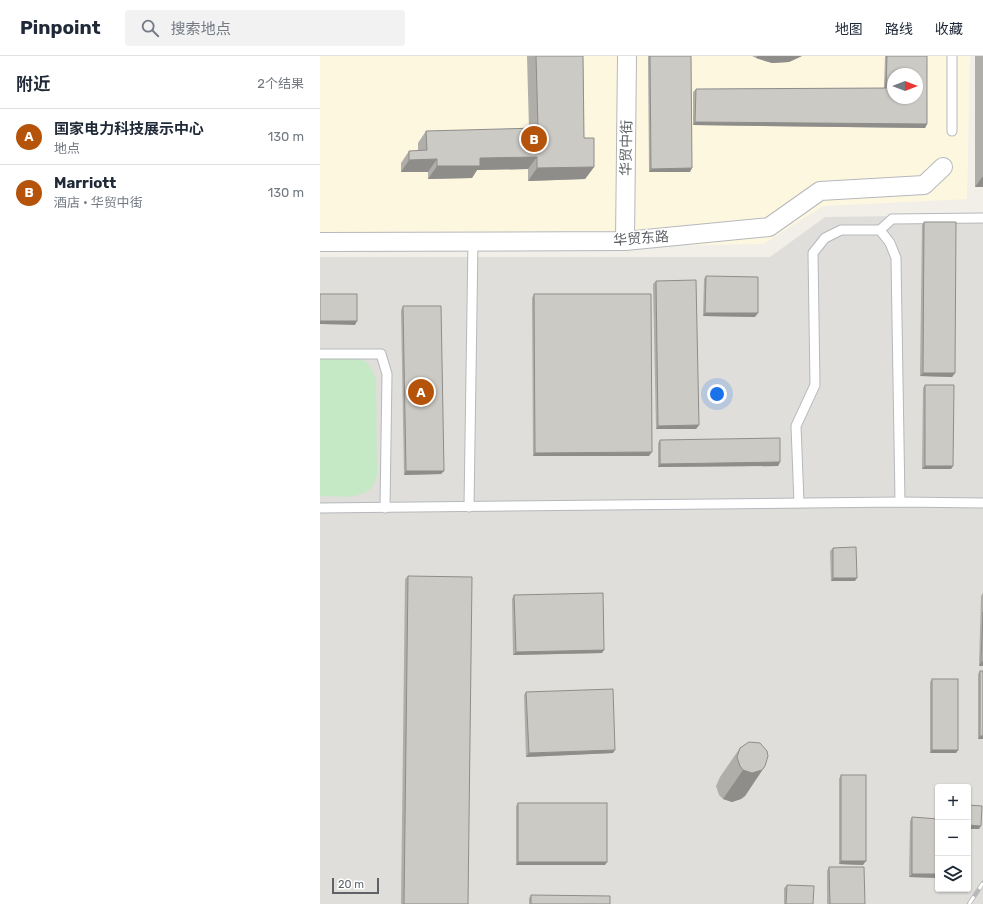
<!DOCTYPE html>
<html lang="zh">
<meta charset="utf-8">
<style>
:root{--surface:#fff;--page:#f2f2f3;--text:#1f2937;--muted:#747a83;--line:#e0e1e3;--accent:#b45309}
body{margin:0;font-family:Rubik,"Noto Sans SC",sans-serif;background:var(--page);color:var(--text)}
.controls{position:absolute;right:12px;bottom:12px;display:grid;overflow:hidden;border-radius:4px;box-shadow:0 1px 3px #0004}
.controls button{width:36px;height:36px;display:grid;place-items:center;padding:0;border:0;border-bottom:1px solid var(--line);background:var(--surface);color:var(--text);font:20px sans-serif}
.compass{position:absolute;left:567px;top:12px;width:36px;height:36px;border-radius:50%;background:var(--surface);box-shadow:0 1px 3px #0004;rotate:90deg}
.scale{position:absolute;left:12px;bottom:10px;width:47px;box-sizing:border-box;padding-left:4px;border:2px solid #5f6368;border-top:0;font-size:11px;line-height:14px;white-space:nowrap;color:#5f6368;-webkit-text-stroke:3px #fff;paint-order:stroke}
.you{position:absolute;left:397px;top:338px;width:14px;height:14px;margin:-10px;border:3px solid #fff;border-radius:50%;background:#1a73e8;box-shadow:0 0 0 6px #1a73e833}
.badge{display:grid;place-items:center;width:26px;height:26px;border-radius:50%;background:var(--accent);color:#fff;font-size:13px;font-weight:700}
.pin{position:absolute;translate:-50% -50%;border:2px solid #fff;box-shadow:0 1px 4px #0006}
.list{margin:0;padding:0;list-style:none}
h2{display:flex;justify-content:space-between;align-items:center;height:52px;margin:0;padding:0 16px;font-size:17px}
h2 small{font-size:13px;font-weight:400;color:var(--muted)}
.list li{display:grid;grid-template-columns:26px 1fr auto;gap:12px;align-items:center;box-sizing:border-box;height:56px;padding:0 16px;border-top:1px solid var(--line)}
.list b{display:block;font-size:15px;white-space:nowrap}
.list p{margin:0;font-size:13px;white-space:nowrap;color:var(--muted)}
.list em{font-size:13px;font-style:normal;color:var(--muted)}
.icon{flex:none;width:22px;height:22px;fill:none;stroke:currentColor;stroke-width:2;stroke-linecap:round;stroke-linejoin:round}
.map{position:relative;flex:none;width:663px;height:848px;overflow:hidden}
header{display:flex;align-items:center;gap:24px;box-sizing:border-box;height:56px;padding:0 20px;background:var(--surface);border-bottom:1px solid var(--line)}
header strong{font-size:19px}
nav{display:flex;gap:22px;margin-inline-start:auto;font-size:14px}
.search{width:280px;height:36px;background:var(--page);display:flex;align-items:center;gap:10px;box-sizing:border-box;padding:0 14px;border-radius:4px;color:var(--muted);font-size:15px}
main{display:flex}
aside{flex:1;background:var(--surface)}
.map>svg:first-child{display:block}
</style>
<header>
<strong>Pinpoint</strong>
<div class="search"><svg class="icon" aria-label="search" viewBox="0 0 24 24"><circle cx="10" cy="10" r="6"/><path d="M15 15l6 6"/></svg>搜索地点</div>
<nav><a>地图</a><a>路线</a><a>收藏</a></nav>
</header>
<main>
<aside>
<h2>附近<small>2个结果</small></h2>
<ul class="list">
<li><span class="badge">A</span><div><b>国家电力科技展示中心</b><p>地点</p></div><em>130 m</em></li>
<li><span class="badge">B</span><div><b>Marriott</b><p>酒店 · 华贸中街</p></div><em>130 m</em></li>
</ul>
</aside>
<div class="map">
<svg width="663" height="848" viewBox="0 0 663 848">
<rect width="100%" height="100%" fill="#f1efe8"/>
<!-- commercial -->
<path fill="#fef7e0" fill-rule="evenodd" d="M0,0h650l-3,143 -144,7 -60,38 -443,7zM573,18h24v24h-24z"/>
<!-- industrial -->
<path fill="#e0deda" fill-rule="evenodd" d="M663,159v689h-663v-647h450l55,-40zM618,731h30v102h-30z"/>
<!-- green -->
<path fill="#c5e8c5" d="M0,302c12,0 38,-4 47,5 5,5 7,11 9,17l1,94c-1,3 -2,7 -3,10 -9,17 -38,12 -54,12z"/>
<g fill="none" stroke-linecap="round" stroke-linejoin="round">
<defs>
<g id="lane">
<polyline points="632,75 632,0"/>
<polyline points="560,174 572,163 663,162"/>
<polyline points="0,298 61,298 67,318 65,452"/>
<polyline points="479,447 476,370 495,329 493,197 505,182 521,174 560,174 570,187 576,202 580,446"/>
<polyline points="149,451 153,185"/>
<polyline points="0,452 580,446 663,447"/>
</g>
<g id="street">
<polyline points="305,185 307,0"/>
<polyline points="0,186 305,185 449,171 500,135 604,129 623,111"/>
</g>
</defs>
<!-- lane casing -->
<use href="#lane" stroke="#b5b8bc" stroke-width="11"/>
<!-- street casing -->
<use href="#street" stroke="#b5b8bc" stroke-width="20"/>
<!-- lane -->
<use href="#lane" stroke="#fff" stroke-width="9"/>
<!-- street -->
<use href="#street" stroke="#fff" stroke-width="18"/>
<defs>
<polyline id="rail" points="649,848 663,827"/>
</defs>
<!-- rail casing -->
<use href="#rail" stroke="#b6b7b8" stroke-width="4.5"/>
<!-- rail -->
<use href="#rail" stroke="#fff" stroke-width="3" stroke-dasharray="9" stroke-linecap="butt"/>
</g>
<!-- wall -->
<g fill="#afaea9">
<polygon points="207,0 263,0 264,82 274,111 265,123 208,125 208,113 157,114 152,122 108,123 108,116 81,116 81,107 89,95 98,95 98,87 106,75 209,73"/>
<polygon points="328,0 371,0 370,116 329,116"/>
<polygon points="432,0 482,0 469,6 452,7 436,2"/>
<polygon points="565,0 607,0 607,68 605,72 373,69 373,36 376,33 564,32"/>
<rect x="655" y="0" width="8" height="131"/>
<polygon points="604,166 635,317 632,321 600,320 602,169"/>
<polygon points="386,220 435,261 383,260 384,223"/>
<polygon points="336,225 379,369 376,373 336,373 333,228"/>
<polygon points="214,238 329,400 213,400 212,242"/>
<polygon points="83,250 124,415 121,418 84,419 81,254"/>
<polygon points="605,329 633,410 631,413 602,413 603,332"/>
<polygon points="340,384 460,406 458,410 338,411 338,387"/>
<polygon points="513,492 535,525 511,525 510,495"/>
<polygon points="88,520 148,848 81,848 85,523"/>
<polygon points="663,537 663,610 659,610 661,540"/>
<polygon points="194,539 282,597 193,599 192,543"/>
<polygon points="660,615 663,683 658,683 658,618"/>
<polygon points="612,623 638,694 636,697 610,697 610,626"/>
<polygon points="206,636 293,697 206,701 204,639"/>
<polygon points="420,692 445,710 425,740 421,743 412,746 403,743 399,739 396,730 400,721"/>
<polygon points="521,719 543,809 519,808 519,723"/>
<polygon points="198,747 285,809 196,809 196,750"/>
<polygon points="592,761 618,822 589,821 590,765"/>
<polygon points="509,811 545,848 507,848 507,815"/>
<polygon points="467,829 493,848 464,848 464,832"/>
<polygon points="211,839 290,848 209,848 209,842"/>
</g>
<!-- shaded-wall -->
<g fill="#8f8d8a">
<polygon points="437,0 482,0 469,6 452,7 436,2"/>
<polygon points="375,66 607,68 605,72 373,69"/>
<polygon points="217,101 208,113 157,114 152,122 108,123 117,110 160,102"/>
<polygon points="117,103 108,116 81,116 89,104"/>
<polygon points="274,111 265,123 208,125 217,112"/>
<polygon points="372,112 370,116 329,116 331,113"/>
<polygon points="663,120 663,131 655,131"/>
<polygon points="385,257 438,257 435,261 383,260"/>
<polygon points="0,265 37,265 35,269 0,268"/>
<polygon points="603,317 635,317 632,321 600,320"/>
<polygon points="379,369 376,373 336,373 338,370"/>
<polygon points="332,396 329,400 213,400 215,397"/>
<polygon points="460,406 458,410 338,411 340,408"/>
<polygon points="605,410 633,410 631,413 602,413"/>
<polygon points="86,415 124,415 121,418 84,419"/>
<polygon points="513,522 537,522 535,525 511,525"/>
<polygon points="284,594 282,597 193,599 196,596"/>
<polygon points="661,606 663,606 663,610 659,610"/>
<polygon points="660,680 663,680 663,683 658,683"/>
<polygon points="295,694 293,697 206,701 209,697"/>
<polygon points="612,694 638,694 636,697 610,697"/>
<polygon points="445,710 425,740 421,743 412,746 403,743 423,714"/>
<polygon points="648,769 661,770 659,773 648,773"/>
<polygon points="521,805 546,805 543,809 519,808"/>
<polygon points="198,806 287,806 285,809 196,809"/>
<polygon points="592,818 618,818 618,822 589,821"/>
</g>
<!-- building -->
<g fill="#cccac5" stroke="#8f8d8a" fill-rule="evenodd">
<polygon points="216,0 263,0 264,82 274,82 274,111 217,112 217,101 160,102 160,110 117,110 117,103 89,104 89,95 107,94 106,75 218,72"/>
<polygon points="330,0 371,0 372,112 331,113"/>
<path d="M567,0h40v68l-232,-2 1,-33 190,-1zM573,18h24v24h-24z"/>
<polygon points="604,166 636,166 635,317 603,317"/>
<polygon points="386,220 438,221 438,257 385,257"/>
<polygon points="376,224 379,369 338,370 336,225"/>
<rect x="0" y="238" width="37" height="27"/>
<polygon points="214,238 331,238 332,396 215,397"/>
<polygon points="83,250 121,250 124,415 86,415"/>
<polygon points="605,329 634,329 633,410 605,410"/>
<polygon points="460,382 460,406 340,408 340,384"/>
<polygon points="536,491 537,522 513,522 513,492"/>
<polygon points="88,520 152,521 148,848 84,848"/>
<polygon points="283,537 284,594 196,596 194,539"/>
<polygon points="663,556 663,606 661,606"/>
<rect x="660" y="615" width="3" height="65"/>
<rect x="612" y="623" width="26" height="71"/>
<polygon points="293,633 295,694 209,697 206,636"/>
<polygon points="429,686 440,687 447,695 448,700 445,710 442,714 432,717 423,714 420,710 417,701 420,692"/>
<rect x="521" y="719" width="25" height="86"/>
<rect x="198" y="747" width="89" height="59"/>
<polygon points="648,749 662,750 661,770 648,769"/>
<polygon points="592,761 618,763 618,818 592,818"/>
<polygon points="509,811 544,811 545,848 510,848"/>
<polygon points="467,829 494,830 493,848 466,848"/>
<polygon points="211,839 290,840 290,848 211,848"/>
</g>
<g text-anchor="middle" stroke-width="3" stroke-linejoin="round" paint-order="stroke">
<!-- street labels -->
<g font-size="14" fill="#5f6368" stroke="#fff">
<text transform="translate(306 92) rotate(-89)" y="5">华贸中街</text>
<text transform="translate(321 182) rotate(-4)" y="5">华贸东路</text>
</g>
</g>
</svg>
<div class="controls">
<button>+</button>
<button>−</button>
<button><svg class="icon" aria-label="layers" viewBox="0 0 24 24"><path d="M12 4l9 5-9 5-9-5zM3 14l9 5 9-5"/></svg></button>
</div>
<svg class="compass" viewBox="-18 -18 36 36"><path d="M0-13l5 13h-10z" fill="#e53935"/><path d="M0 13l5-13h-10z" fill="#747a83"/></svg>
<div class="scale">20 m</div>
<div class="you"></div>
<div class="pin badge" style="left:101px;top:336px">A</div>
<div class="pin badge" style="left:214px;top:83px">B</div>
</div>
</main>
